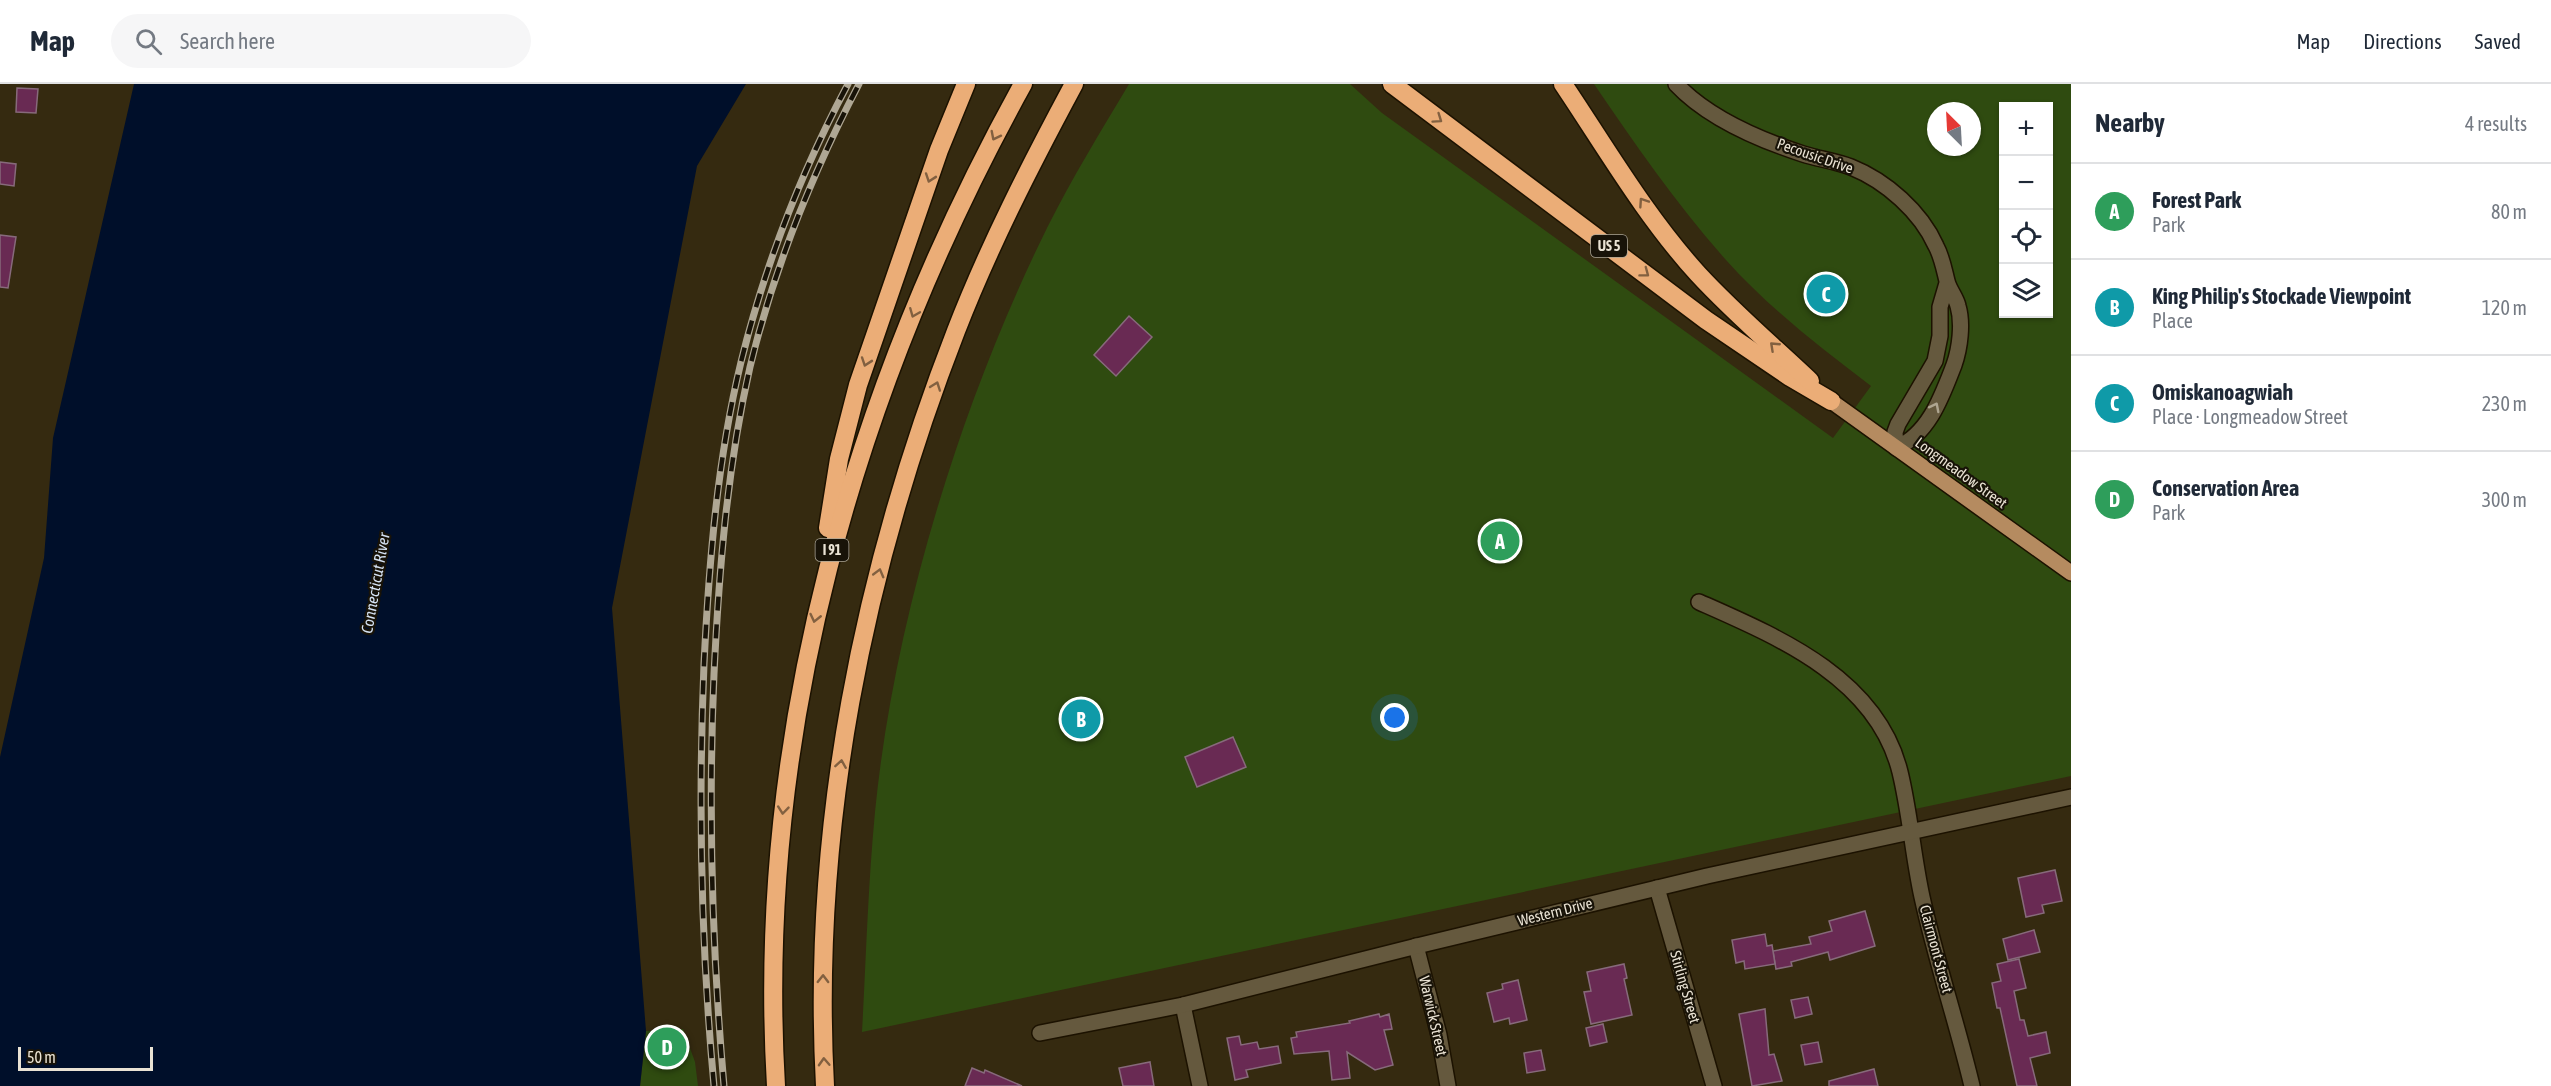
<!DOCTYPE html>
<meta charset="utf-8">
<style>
:root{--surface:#fff;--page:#f6f6f7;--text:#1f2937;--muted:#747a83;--line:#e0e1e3;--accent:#ea580c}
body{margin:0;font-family:"Asap Condensed",sans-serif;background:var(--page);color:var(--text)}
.controls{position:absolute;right:18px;top:18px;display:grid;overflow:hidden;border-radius:0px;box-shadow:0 2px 4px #0004}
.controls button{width:54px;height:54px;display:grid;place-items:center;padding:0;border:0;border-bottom:2px solid var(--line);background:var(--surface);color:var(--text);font:30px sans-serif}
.compass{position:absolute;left:1927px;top:18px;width:54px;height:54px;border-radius:50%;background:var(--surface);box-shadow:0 2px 4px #0004;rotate:336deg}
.scale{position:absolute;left:18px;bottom:15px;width:135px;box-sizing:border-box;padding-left:6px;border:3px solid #eae3d4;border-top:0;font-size:16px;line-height:21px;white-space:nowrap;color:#eae3d4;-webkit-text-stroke:4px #181308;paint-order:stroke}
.you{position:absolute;left:1395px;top:634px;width:21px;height:21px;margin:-15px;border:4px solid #fff;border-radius:50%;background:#1a73e8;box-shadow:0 0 0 9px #1a73e833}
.badge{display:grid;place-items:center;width:39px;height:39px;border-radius:50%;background:var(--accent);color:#fff;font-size:20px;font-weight:700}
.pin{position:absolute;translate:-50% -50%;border:3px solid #fff;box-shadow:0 2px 6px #0006}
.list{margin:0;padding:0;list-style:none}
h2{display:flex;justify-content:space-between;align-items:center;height:78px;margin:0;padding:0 24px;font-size:26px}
h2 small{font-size:20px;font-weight:400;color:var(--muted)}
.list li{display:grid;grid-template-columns:39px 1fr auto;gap:18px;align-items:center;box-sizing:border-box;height:96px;padding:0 24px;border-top:2px solid var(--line)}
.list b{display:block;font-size:22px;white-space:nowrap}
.list p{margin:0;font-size:20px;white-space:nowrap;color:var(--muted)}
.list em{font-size:20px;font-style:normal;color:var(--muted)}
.icon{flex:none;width:33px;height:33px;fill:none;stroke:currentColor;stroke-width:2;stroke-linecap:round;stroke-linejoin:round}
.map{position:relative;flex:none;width:2071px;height:1002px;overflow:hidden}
header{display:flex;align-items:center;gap:36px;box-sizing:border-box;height:84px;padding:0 30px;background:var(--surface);border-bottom:2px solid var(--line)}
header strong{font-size:28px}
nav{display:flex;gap:33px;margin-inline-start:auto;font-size:21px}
.search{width:420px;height:54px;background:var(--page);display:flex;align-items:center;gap:15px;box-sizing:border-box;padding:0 21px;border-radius:33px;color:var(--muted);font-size:22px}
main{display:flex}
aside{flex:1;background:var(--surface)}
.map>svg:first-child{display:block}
</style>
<header>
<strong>Map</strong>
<div class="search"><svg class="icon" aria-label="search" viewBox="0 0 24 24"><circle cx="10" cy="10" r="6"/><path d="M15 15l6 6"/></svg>Search here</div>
<nav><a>Map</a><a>Directions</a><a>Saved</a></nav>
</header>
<main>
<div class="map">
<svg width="2071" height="1002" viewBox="0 0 2071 1002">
<rect width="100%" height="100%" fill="#352a10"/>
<!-- green -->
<g fill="#2f4b10" fill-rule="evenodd">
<path d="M1129,0h221l32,29 451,325 38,-52c-51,-39 -102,-78 -145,-126 -49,-55 -91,-116 -132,-176h477v692l-1209,256c4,-73 6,-147 13,-220 19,-193 86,-410 172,-584 25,-50 54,-97 82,-144zM2004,22h44v208h-44zM1936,27h36v36h-36z"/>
<polygon points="683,945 695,978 698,1002 640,1002 646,947"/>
</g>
<!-- water -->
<polygon fill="#000f2a" points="134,0 746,0 697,82 612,524 646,947 640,1002 0,1002 0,673 44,474 53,354"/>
<!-- building -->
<g fill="#692a53" stroke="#876a7b" stroke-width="1.5">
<polygon points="17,4 38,5 36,29 16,28"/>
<polygon points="0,78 16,80 14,102 0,100"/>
<polygon points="0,151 16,153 8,204 0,203"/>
<polygon points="1129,232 1152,253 1116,292 1094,271"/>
<polygon points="1233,653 1246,683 1197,703 1185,673"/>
<polygon points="2055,786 2062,817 2042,821 2044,829 2026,833 2018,794"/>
<polygon points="1865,827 1875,862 1830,876 1828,868 1791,878 1792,882 1776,885 1773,867 1811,860 1809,853 1832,847 1829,837"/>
<polygon points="2034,846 2040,868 2008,876 2003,855"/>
<polygon points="1765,850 1767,862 1772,861 1775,880 1745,885 1744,877 1736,879 1732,856"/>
<polygon points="2019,875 2026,904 2014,907 2020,936 2024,936 2028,952 2046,948 2050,969 2030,974 2037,1002 2017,1002 2000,924 1997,924 1992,899 2001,897 1997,880"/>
<polygon points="1624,880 1627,894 1624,895 1632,931 1591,940 1584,908 1591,907 1587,888"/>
<polygon points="1518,896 1527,936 1510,940 1509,934 1494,938 1487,909 1503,905 1502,900"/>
<polygon points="1808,913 1812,930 1795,934 1791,916"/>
<polygon points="1765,925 1769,971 1774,970 1782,997 1752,1002 1739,930"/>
<polygon points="1379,930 1380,933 1389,930 1392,945 1384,946 1393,981 1375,986 1347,968 1350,994 1332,996 1329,967 1294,970 1291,954 1297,953 1296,948 1350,939 1349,937"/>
<polygon points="1603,940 1607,958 1590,962 1586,944"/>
<polygon points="1239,952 1241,961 1257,958 1259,965 1278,962 1281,979 1246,986 1248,993 1235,996 1227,954"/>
<polygon points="1818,958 1822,978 1805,981 1801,961"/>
<polygon points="1541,966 1545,986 1527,989 1524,969"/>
<polygon points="1150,978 1154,1002 1123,1002 1119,984"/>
<polygon points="972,984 984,989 985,986 1022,1002 965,1002"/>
<polygon points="1874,985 1878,1002 1829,1002 1829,997"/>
</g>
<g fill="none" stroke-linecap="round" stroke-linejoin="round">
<defs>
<g id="minor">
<path d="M1676,0c31,33 84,56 127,70 16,5 32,7 48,13 35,14 70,45 85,79 6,11 8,23 11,35 2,9 9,16 11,25 5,17 2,42 -4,59 -12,31 -25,69 -58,83l-1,-16 3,-8 37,-63 5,-25v-29l7,-24"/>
<path d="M1699,518c79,35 178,76 201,170 10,41 13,84 22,125 14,64 35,126 50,189"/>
<polyline points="1657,804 1714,1002"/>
<polyline points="1416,862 1439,951 1448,1002"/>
<polyline points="1183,921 1200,1002"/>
<polyline points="1040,949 1183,921 1421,861 1707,792 2071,713"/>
</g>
<polyline id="primary" points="1831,317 2071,489"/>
<g id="motorway">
<polyline points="1392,0 1706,236 1790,293 1831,317"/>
<path d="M1563,0c43,64 83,133 135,190 35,38 75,72 112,107"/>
<polyline points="828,444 839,375 858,301 939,66 966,0"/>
<path d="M776,1002c-21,-350 78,-697 247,-1002"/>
<path d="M825,1002c-14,-257 38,-516 131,-755 33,-85 75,-167 118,-247"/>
</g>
</defs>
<!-- minor casing -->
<use href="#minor" stroke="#1c1200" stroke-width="18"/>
<!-- primary casing -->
<use href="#primary" stroke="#1c1200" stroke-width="18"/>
<!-- motorway casing -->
<use href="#motorway" stroke="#1c1200" stroke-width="21"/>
<!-- minor -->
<use href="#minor" stroke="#65593e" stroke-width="15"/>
<!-- primary -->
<use href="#primary" stroke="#b58b60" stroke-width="15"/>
<!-- motorway -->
<use href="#motorway" stroke="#ebad77" stroke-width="18"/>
<defs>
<g id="rail">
<path d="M714,1002c-13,-141 -16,-281 -10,-422 5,-101 13,-203 37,-302 24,-97 60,-190 107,-278"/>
<path d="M724,1002c-12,-137 -16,-274 -10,-412 5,-103 13,-206 36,-307 24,-99 62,-193 109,-283"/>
</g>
</defs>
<!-- rail casing -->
<use href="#rail" stroke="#afa794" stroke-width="7"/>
<!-- rail -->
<use href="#rail" stroke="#181308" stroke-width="4.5" stroke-dasharray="14" stroke-linecap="butt"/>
</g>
<!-- one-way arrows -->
<defs><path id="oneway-chevron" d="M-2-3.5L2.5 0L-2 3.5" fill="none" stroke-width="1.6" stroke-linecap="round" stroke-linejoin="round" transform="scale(1.5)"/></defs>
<g stroke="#826040">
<use href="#oneway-chevron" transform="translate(1438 35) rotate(35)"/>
<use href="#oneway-chevron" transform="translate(995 52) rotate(117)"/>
<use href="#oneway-chevron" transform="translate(930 94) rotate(109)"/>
<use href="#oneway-chevron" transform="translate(1643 118) rotate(-124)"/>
<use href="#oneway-chevron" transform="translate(1645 189) rotate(37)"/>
<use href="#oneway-chevron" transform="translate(914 229) rotate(112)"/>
<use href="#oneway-chevron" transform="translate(1774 262) rotate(-137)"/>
<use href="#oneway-chevron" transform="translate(866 278) rotate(109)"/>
<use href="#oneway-chevron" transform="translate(936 302) rotate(-70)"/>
<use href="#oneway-chevron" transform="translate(879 489) rotate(-75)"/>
<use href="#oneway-chevron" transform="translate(815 534) rotate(103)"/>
<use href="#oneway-chevron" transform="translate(841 680) rotate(-81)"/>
<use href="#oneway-chevron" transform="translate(783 726) rotate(96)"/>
<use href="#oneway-chevron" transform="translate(823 895) rotate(-89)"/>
<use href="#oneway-chevron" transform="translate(824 978) rotate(-93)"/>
</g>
<use stroke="#aea590" href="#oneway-chevron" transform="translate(1935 323) rotate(-63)"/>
<g text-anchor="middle" stroke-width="4.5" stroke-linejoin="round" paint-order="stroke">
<!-- shield labels -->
<g fill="#181308" stroke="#aba597" stroke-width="1.5">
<rect x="1591" y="151" width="36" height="22" rx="4.5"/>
<rect x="815.5" y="455" width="33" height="22" rx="4.5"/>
</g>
<g font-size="14" font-weight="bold" fill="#eae3d4">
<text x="1609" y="167">US 5</text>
<text x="832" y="471">I 91</text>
</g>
<!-- street labels -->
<g font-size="15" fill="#eae3d4" stroke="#181308">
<text transform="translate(1815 72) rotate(19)" y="5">Pecousic Drive</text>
<text transform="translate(1961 389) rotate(36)" y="5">Longmeadow Street</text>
<text transform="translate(1555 828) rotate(-14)" y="5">Western Drive</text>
<text transform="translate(1936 865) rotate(75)" y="5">Clairmont Street</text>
<text transform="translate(1685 903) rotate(74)" y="5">Stirling Street</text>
<text transform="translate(1433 932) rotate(77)" y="5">Warwick Street</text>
</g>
<!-- water labels -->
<g font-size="16" font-style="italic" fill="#d5e2f3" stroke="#181308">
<text transform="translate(375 499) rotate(-80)" y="6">Connecticut River</text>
</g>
</g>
</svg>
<div class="controls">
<button>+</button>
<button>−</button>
<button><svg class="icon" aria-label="locate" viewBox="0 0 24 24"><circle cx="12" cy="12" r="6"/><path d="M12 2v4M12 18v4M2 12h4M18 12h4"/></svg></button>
<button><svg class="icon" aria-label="layers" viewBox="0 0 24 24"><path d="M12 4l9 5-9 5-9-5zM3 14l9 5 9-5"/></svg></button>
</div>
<svg class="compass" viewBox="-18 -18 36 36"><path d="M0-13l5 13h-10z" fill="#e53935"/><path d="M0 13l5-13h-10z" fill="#747a83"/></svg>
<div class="scale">50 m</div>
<div class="you"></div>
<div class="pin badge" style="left:1500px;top:457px;background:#2e9e5b">A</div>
<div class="pin badge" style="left:1081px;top:635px;background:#0f9aa8">B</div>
<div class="pin badge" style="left:1826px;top:210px;background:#0f9aa8">C</div>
<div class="pin badge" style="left:667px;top:963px;background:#2e9e5b">D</div>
</div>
<aside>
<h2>Nearby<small>4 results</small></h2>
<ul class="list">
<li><span class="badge" style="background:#2e9e5b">A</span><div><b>Forest Park</b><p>Park</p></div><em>80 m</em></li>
<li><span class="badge" style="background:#0f9aa8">B</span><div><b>King Philip's Stockade Viewpoint</b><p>Place</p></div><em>120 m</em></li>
<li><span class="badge" style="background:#0f9aa8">C</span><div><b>Omiskanoagwiah</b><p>Place · Longmeadow Street</p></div><em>230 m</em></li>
<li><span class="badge" style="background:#2e9e5b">D</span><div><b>Conservation Area</b><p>Park</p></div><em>300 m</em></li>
</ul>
</aside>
</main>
